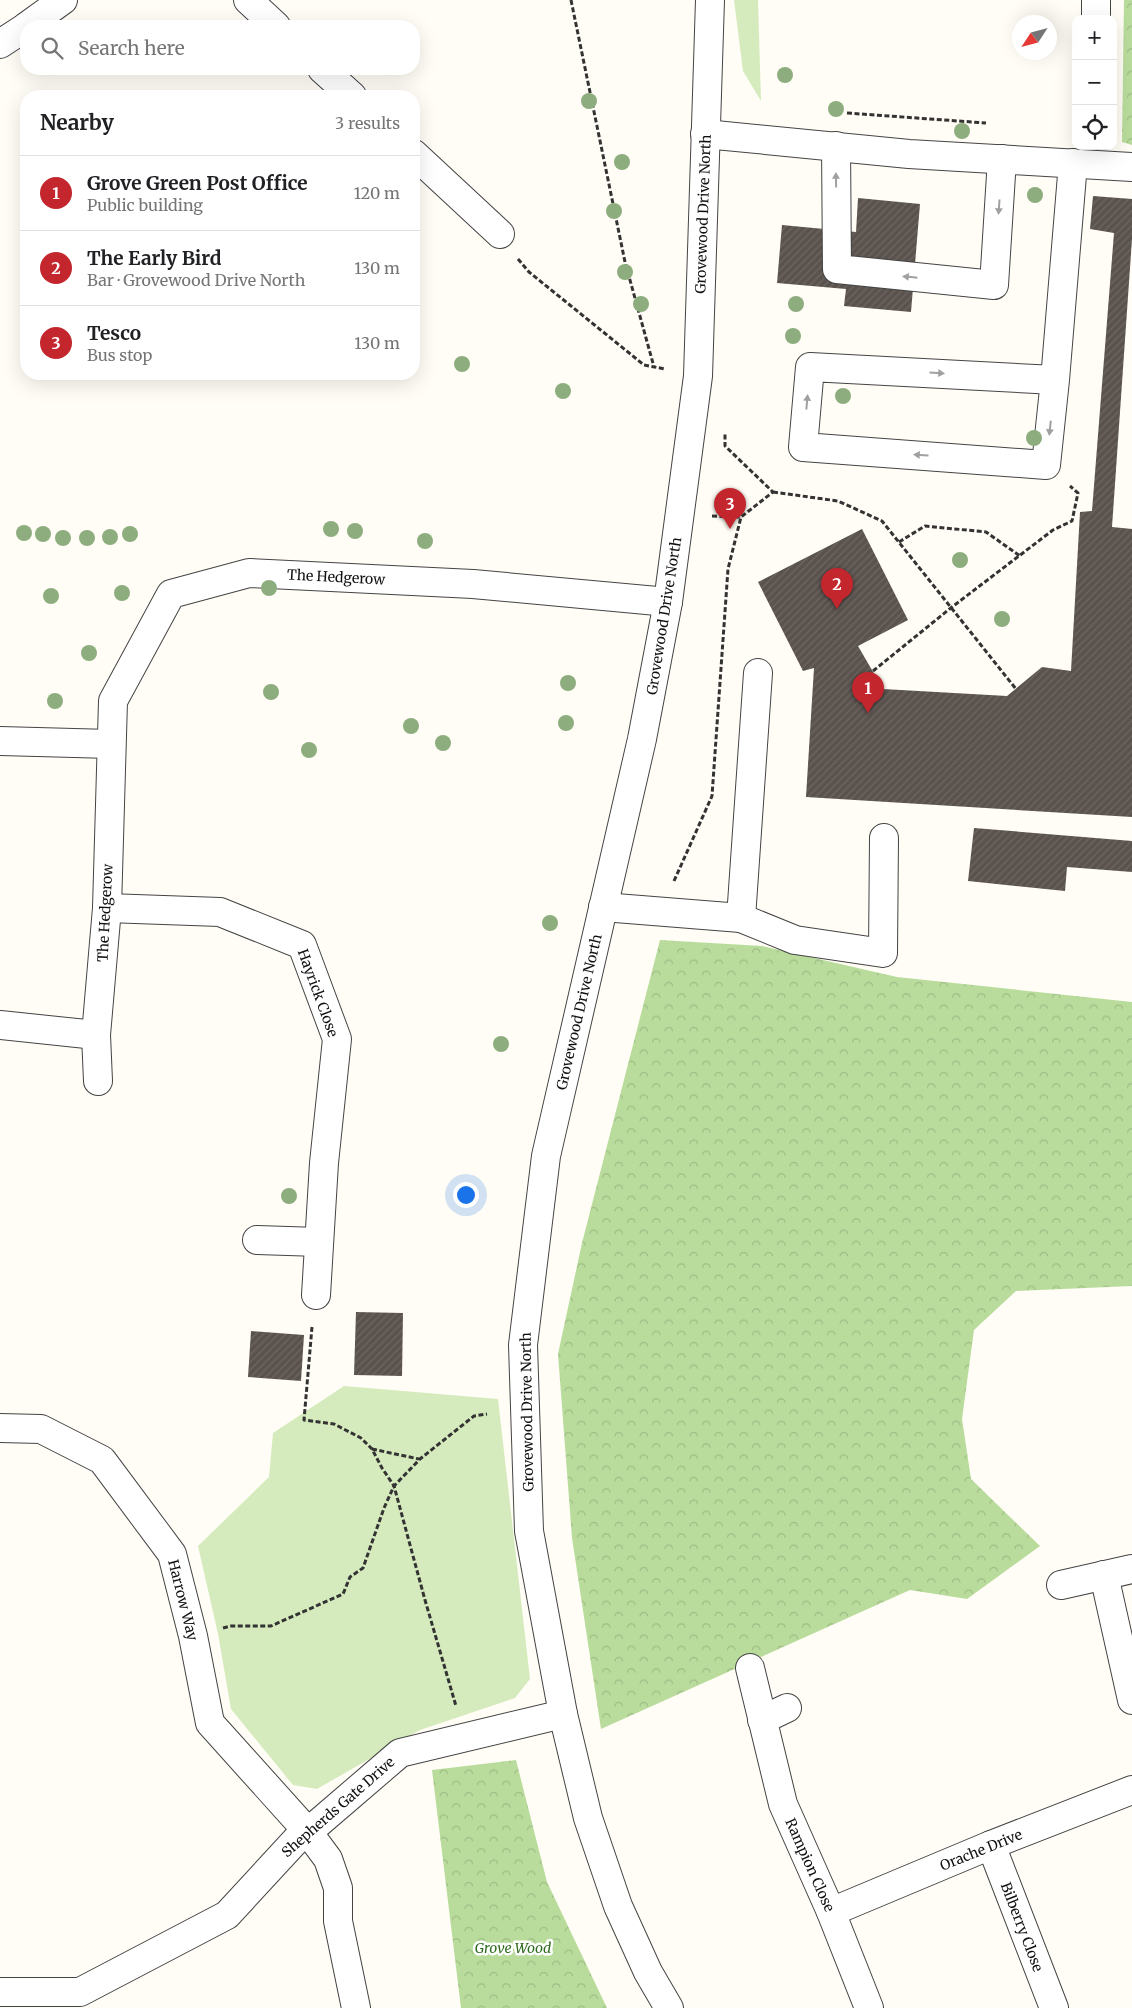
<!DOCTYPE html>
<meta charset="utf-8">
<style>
:root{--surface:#fff;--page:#f2f2f2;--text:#202124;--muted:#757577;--line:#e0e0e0;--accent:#c4262e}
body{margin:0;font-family:Merriweather,serif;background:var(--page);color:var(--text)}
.controls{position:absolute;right:15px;top:15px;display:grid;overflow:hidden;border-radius:10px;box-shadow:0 5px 20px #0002}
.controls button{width:45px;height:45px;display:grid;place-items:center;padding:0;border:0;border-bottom:1px solid var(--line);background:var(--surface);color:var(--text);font:25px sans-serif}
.compass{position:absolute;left:1012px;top:15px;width:45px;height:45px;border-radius:50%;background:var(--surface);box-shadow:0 5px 20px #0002;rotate:234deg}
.you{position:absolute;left:465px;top:1194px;width:18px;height:18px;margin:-12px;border:4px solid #fff;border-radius:50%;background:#1a73e8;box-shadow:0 0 0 8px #1a73e833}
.badge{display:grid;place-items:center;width:32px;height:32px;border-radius:50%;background:var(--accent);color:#fff;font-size:16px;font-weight:700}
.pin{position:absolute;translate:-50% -41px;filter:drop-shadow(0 1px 2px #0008)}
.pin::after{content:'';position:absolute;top:26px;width:18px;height:15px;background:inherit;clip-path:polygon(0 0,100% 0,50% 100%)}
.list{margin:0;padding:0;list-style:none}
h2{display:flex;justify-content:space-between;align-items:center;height:65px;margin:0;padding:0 20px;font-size:21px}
h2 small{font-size:16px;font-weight:400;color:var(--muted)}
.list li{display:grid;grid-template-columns:32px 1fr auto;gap:15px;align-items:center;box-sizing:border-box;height:75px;padding:0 20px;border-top:1px solid var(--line)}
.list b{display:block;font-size:19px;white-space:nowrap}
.list p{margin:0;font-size:16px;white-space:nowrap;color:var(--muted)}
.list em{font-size:16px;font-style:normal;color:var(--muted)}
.icon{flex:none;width:28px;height:28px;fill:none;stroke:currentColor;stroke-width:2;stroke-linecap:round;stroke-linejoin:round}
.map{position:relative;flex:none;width:1132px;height:2008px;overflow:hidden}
.search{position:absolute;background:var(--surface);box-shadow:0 5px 20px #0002;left:20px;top:20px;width:400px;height:55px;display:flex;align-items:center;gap:12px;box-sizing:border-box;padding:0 18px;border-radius:20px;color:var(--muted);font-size:19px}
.panel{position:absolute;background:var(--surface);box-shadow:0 5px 20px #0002;left:20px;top:90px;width:400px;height:290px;border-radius:20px}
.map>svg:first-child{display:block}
</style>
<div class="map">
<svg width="1132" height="2008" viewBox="0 0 1132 2008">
<defs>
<pattern id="forest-crowns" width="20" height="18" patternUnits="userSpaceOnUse" patternTransform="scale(1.25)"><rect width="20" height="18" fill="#b9dc9c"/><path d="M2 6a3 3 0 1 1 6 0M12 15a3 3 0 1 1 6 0" fill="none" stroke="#9ebc85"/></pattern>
<pattern id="building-hatch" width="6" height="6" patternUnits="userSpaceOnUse" patternTransform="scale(1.25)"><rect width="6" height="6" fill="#5a524d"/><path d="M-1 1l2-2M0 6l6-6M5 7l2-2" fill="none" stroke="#6d6662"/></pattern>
</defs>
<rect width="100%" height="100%" fill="#fffdf5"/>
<!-- grass -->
<g fill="#d5ebbd">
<polygon points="734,0 758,0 761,101 743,71"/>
<polygon points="344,1386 498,1399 530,1679 515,1698 420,1730 317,1789 293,1785 231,1709 218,1634 198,1546 269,1477 273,1433"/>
</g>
<!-- forest -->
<g fill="url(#forest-crowns)">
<polygon points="1124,0 1132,0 1132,145 1122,142"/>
<polygon points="660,940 762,946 897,977 1132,1002 1132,1286 1016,1291 974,1330 962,1419 971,1479 1040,1546 967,1599 910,1590 601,1729 572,1538 558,1354 582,1243"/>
<polygon points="516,1760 547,1882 607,2008 461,2008 432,1770"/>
</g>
<!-- building -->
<g fill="url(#building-hatch)">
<polygon points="1093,196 1132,199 1132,239 1112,527 1132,529 1132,817 806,797 814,668 803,671 758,582 862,529 908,620 858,646 883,689 1007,696 1042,667 1071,671 1080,512 1092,511 1114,233 1090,229"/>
<polygon points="858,198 920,204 911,312 844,306 846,289 777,283 782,225 856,232"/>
<polygon points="974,828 1132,841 1132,872 1067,867 1065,891 968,881"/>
<polygon points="356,1312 403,1313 402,1376 354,1375"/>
<polygon points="251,1331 304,1335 301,1381 248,1377"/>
</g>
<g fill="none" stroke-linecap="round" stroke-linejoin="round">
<defs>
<g id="minor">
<polyline points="248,0 276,26"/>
<polyline points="1096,19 1096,0"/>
<polyline points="27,26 63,0"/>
<polyline points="0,44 26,27"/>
<polyline points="322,69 352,96"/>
<polyline points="705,134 909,154 1132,167"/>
<polyline points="836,146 837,269 994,285 1002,159"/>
<polyline points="414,154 500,234"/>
<polyline points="1055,380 810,367 803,447 1046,465 1055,380 1073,163"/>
<polyline points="0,741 111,744"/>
<polyline points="603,907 741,918 758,673"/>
<polyline points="107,908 220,912 302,945 337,1039 324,1163 316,1295"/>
<polyline points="741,918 795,940 883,953 884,838"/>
<polyline points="0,1025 96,1035"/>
<polyline points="98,1081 96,1035 107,908 113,701 171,594 249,573 473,584 668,602"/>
<polyline points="257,1240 319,1242"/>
<polyline points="0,1428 41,1429 102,1460 172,1554 193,1636 210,1723 308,1832 328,1859 338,1888 338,1921 356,2008"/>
<polyline points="1104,1575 1132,1700"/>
<polyline points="1061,1585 1132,1569"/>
<polyline points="750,1668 783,1804 831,1912 869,2008"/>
<polyline points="762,1720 787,1708"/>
<polyline points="991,1845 1054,2008"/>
<polyline points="831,1912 991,1845 1132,1790"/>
<polyline points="0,1992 80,1992 227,1915 298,1838 308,1832 400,1753 563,1714"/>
<polyline points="669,2008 648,1972 618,1906 588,1818 563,1714 529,1531 523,1345 546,1156 642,739 668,602 698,376 710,0"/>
</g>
</defs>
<!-- minor casing -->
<use href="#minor" stroke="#444" stroke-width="30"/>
<!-- path -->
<g stroke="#333" stroke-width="3" stroke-dasharray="5 2.5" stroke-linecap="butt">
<polyline points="571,0 625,262 654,367"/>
<polyline points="847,113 986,123"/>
<polyline points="518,259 529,272 644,365 665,369"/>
<polyline points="773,492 838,501 882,521 1016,689"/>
<polyline points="712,516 741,517 773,492 725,446 725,434"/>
<polyline points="899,542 925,526 986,532 1020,556"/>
<polyline points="873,671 952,607 1053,530 1072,521 1078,493 1070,486"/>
<polyline points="674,881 712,796 728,569 741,517"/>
<polyline points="312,1327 304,1420 334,1424 361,1438 372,1449 382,1468 394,1486 425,1600 456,1706"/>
<polyline points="372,1449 419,1459"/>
<polyline points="223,1628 231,1626 271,1626 343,1594 350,1577 363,1568 384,1508 394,1486 420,1459 474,1416 487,1414"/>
</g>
<!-- minor -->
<use href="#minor" stroke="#fff" stroke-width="28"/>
</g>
<!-- trees -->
<g fill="#8dad7f">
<circle cx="785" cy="75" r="8"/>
<circle cx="589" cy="101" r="8"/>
<circle cx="836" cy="109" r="8"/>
<circle cx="962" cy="131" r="8"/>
<circle cx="622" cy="162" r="8"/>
<circle cx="1035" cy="195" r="8"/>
<circle cx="614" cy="211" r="8"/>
<circle cx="625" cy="272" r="8"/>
<circle cx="641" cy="304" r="8"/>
<circle cx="796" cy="304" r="8"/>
<circle cx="793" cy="336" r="8"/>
<circle cx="462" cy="364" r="8"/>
<circle cx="563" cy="391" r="8"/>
<circle cx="843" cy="396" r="8"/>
<circle cx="1034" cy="438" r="8"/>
<circle cx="331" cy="529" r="8"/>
<circle cx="355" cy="531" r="8"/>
<circle cx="24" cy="533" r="8"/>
<circle cx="43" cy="534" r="8"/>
<circle cx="130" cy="534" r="8"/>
<circle cx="110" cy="537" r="8"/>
<circle cx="63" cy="538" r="8"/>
<circle cx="87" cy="538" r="8"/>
<circle cx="425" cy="541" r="8"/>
<circle cx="960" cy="560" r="8"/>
<circle cx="269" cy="588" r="8"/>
<circle cx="122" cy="593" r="8"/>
<circle cx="51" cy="596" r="8"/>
<circle cx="1002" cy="619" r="8"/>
<circle cx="89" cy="653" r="8"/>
<circle cx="568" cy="683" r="8"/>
<circle cx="271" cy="692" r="8"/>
<circle cx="55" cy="701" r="8"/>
<circle cx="566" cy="723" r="8"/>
<circle cx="411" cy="726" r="8"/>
<circle cx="443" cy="743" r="8"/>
<circle cx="309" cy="750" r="8"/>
<circle cx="550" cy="923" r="8"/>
<circle cx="501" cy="1044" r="8"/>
<circle cx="289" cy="1196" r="8"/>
</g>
<!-- one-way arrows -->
<defs><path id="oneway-solid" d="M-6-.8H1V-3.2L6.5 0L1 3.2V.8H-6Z" transform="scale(1.25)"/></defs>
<g fill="#a0a0a0">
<use href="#oneway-solid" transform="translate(836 180) rotate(-91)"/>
<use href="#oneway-solid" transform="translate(999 207) rotate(94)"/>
<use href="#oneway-solid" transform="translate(910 277) rotate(-174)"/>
<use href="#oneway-solid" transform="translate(937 373) rotate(3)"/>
<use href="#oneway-solid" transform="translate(807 402) rotate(-85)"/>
<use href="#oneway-solid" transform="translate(1050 428) rotate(96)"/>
<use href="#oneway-solid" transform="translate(921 455) rotate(-176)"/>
</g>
<g text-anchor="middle" stroke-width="5" stroke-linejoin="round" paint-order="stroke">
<!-- street labels -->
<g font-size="14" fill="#111" stroke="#fff">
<text transform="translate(703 214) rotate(-88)" y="5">Grovewood Drive North</text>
<text transform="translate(336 577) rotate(3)" y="5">The Hedgerow</text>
<text transform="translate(664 616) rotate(-81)" y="5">Grovewood Drive North</text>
<text transform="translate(105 913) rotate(-87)" y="5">The Hedgerow</text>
<text transform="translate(318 993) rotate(70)" y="5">Hayrick Close</text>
<text transform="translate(579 1012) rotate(-77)" y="5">Grovewood Drive North</text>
<text transform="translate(527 1412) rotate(-91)" y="5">Grovewood Drive North</text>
<text transform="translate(183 1600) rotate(76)" y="5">Harrow Way</text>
<text transform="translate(338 1807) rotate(-41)" y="5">Shepherds Gate Drive</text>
<text transform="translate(981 1850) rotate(-22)" y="5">Orache Drive</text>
<text transform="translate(810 1865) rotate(66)" y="5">Rampion Close</text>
<text transform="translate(1022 1927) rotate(69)" y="5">Bilberry Close</text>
</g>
<!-- park labels -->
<g font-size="14" font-style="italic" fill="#2f6b1f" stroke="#fff">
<text x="513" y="1953">Grove Wood</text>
</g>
</g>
</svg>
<div class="controls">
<button>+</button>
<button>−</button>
<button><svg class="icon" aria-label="locate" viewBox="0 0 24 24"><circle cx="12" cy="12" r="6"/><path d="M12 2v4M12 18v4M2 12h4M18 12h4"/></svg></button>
</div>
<svg class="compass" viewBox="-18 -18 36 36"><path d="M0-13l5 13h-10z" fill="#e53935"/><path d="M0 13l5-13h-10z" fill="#757577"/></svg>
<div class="you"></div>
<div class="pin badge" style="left:868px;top:713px">1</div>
<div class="pin badge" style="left:837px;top:609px">2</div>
<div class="pin badge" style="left:730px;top:529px">3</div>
<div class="search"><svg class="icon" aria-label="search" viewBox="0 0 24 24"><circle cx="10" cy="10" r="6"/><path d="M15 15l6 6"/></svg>Search here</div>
<section class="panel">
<h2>Nearby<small>3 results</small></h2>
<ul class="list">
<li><span class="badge">1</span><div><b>Grove Green Post Office</b><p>Public building</p></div><em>120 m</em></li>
<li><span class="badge">2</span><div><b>The Early Bird</b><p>Bar · Grovewood Drive North</p></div><em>130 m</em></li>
<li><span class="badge">3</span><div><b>Tesco</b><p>Bus stop</p></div><em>130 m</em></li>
</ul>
</section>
</div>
